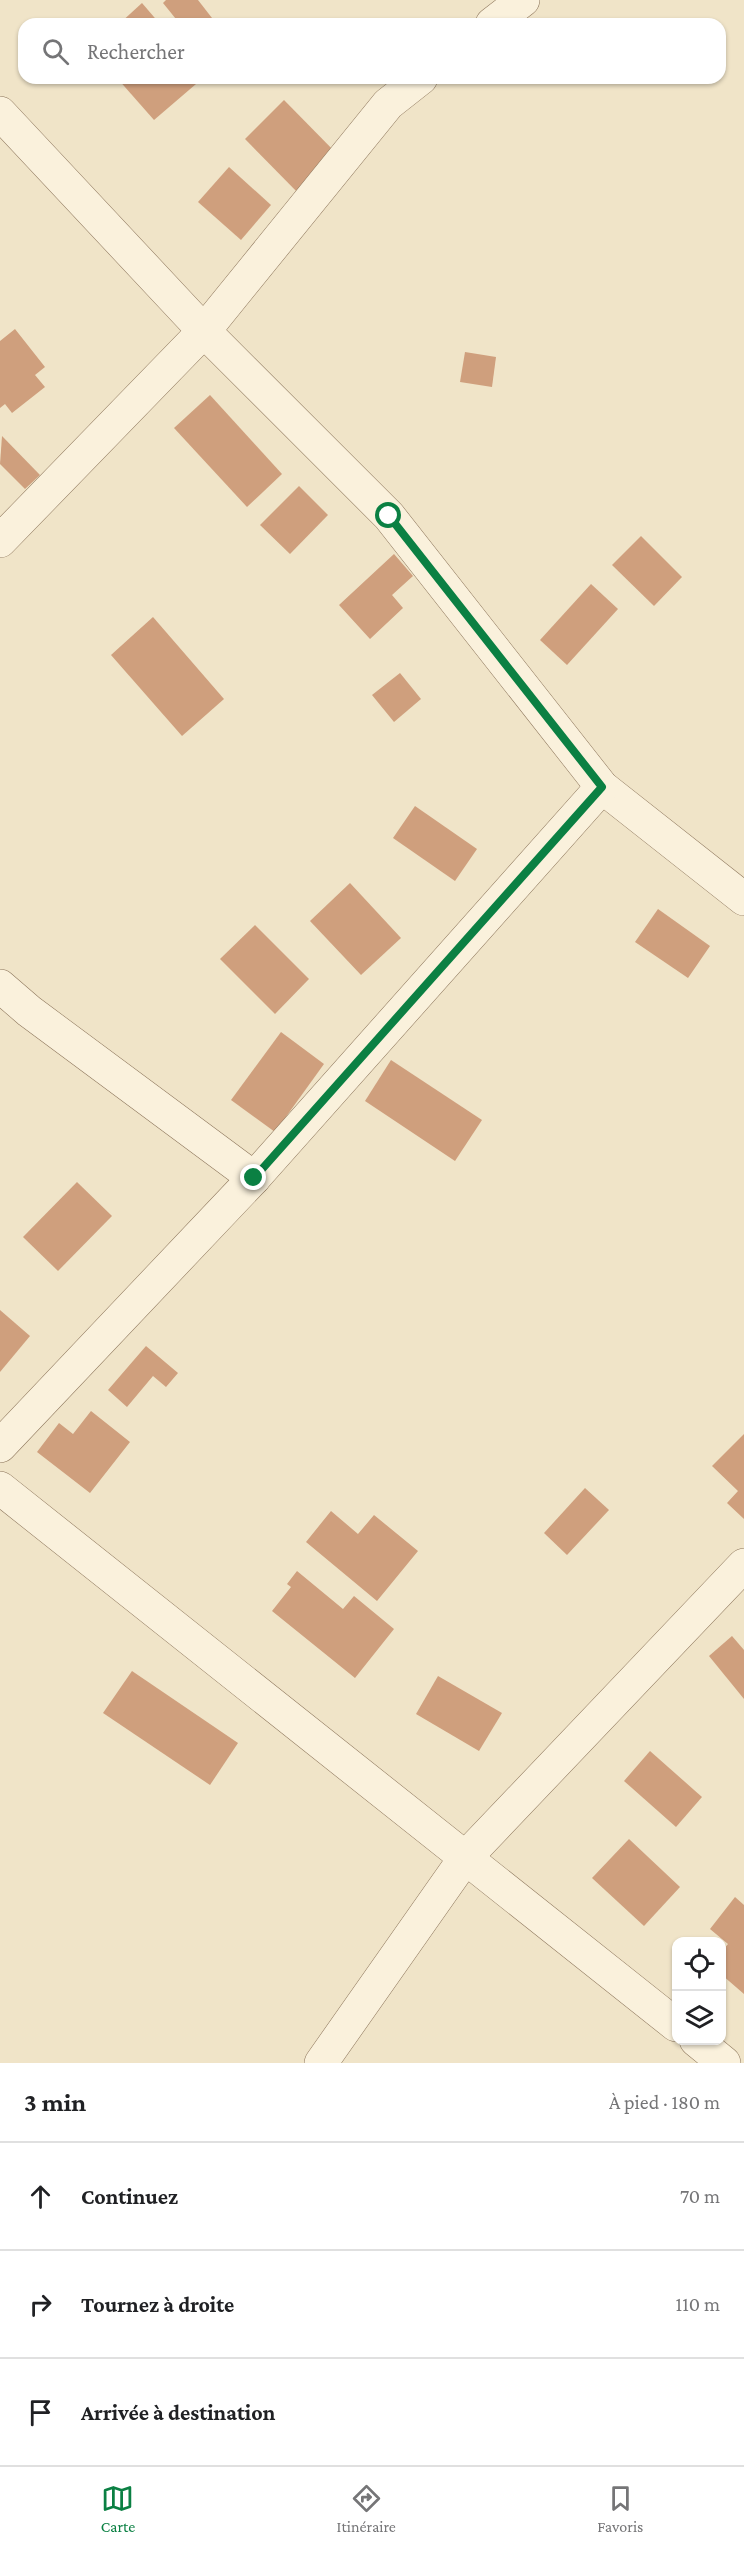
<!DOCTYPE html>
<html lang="fr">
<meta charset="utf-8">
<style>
:root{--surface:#fff;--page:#f6f6f6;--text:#202124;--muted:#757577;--line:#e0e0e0;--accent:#0b8043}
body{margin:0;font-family:"Crimson Pro",serif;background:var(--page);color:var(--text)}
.controls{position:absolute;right:18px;bottom:18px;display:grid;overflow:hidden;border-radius:12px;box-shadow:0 2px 4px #0004}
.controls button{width:54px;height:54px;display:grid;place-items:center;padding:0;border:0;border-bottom:2px solid var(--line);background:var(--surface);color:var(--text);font:30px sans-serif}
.stop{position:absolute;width:18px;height:18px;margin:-14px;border:4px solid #0b8043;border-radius:50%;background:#fff}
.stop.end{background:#0b8043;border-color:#fff;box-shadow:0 2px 6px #0008}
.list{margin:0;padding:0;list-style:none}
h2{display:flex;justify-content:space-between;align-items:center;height:78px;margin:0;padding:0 24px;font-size:26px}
h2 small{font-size:20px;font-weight:400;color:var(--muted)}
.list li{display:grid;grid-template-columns:39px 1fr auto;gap:18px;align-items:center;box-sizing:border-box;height:108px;padding:0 24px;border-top:2px solid var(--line)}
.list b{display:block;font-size:22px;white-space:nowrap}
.list em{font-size:20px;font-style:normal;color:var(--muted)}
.icon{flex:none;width:33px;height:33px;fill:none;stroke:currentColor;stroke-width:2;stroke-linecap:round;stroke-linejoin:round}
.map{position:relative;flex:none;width:744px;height:2063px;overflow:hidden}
.search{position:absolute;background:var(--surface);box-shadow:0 2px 4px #0004;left:18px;right:18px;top:18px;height:66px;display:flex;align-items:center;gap:15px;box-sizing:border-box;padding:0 21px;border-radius:18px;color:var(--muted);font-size:22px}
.sheet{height:402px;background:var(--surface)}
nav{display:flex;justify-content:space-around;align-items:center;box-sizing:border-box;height:84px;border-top:2px solid var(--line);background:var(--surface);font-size:16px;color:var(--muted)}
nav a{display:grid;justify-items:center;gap:3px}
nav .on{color:var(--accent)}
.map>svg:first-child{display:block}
</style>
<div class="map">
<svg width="744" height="2063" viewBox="0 0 744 2063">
<rect width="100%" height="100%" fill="#f0e4c8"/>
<!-- building -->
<g fill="#cf9f7d">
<polygon points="166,0 198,0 212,18 204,24 180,24 163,3"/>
<polygon points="142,3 160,24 119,24"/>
<polygon points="117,78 203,78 154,120"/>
<polygon points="284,100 341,158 302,197 245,139"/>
<polygon points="229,167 271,205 241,240 198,202"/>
<polygon points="15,329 45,367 35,375 45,387 12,413 5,404 0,408 0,341"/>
<polygon points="465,352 496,357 492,387 460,382"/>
<polygon points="210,395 282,474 247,507 174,428"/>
<polygon points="2,436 40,475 25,489 0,464"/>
<polygon points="299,486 328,515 290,554 260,525"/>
<polygon points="641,536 682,577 654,606 612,565"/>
<polygon points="394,554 413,576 392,595 403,608 370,639 339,605"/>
<polygon points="591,584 618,609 567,665 540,640"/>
<polygon points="153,617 224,699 182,736 111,655"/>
<polygon points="400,673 421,699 394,722 372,695"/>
<polygon points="415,806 477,849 455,881 393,838"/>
<polygon points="350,883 401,938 361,975 310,921"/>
<polygon points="658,909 710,946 688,978 635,942"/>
<polygon points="255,925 309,979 275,1014 220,959"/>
<polygon points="281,1032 324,1064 275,1132 231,1100"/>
<polygon points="391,1060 482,1120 455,1161 365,1101"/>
<polygon points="77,1182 112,1216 58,1271 23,1237"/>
<polygon points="0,1310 30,1336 0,1372"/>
<polygon points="146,1346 178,1373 166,1387 153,1376 127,1407 108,1390"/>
<polygon points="91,1411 130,1442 90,1493 37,1452 59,1423 73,1434"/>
<polygon points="744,1434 744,1519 727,1503 738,1491 712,1466"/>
<polygon points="585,1488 609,1510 567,1555 544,1533"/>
<polygon points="331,1511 358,1534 374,1515 418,1551 377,1601 306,1542"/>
<polygon points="297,1571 343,1609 354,1596 394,1629 355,1678 272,1611 291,1587 287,1584"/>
<polygon points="732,1636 744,1650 744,1699 709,1656"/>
<polygon points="132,1671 238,1743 210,1785 103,1713"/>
<polygon points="438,1676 502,1713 479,1751 416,1714"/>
<polygon points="650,1751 702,1797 676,1827 624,1781"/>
<polygon points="629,1839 680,1887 644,1926 592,1878"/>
<polygon points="735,1897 744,1905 744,1994 722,1975 722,1951 728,1944 710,1929"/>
</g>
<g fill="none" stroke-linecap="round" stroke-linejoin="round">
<defs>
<g id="minor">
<polyline points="492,24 523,0"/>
<polyline points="0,113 204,331 389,516 602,787 744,899"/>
<polyline points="0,541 204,331 388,104 421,78"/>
<polyline points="0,986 29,1011 254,1178"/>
<polyline points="0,1446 254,1178 602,787"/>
<polyline points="0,1488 676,2025"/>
<polyline points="696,2040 724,2063"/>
<polyline points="321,2063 465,1858 744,1565"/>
</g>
</defs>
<!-- minor casing -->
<use href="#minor" stroke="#8d765c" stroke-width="34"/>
<!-- minor -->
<use href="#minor" stroke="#faf1dc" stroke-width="33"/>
</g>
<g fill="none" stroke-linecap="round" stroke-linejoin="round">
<!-- route -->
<polyline stroke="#0b8043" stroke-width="8" points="254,1178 602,787 389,516"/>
</g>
</svg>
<div class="controls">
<button><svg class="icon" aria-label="locate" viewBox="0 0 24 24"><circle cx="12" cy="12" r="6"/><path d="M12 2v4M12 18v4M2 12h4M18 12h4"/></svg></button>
<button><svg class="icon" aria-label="layers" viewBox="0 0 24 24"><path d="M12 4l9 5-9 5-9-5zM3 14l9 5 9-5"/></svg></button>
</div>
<div class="stop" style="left:389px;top:516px"></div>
<div class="stop end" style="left:254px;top:1178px"></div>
<div class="search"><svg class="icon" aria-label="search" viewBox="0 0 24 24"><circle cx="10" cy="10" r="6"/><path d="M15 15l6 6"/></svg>Rechercher</div>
</div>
<section class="sheet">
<h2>3 min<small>À pied · 180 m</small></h2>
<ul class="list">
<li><svg class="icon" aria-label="ahead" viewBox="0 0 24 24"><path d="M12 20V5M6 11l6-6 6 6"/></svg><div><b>Continuez</b></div><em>70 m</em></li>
<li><svg class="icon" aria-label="right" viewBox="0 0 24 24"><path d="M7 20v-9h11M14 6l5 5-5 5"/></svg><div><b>Tournez à droite</b></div><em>110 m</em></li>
<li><svg class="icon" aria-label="arrive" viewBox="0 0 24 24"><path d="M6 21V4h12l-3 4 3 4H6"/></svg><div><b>Arrivée à destination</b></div></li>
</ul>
</section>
<nav>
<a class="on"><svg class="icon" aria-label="map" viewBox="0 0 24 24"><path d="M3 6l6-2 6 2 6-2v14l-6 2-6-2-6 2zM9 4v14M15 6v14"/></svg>Carte</a>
<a><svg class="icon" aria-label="directions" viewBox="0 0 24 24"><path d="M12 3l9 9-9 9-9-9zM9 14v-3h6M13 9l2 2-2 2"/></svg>Itinéraire</a>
<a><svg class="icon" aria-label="saved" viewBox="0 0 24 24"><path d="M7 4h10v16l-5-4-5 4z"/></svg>Favoris</a>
</nav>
